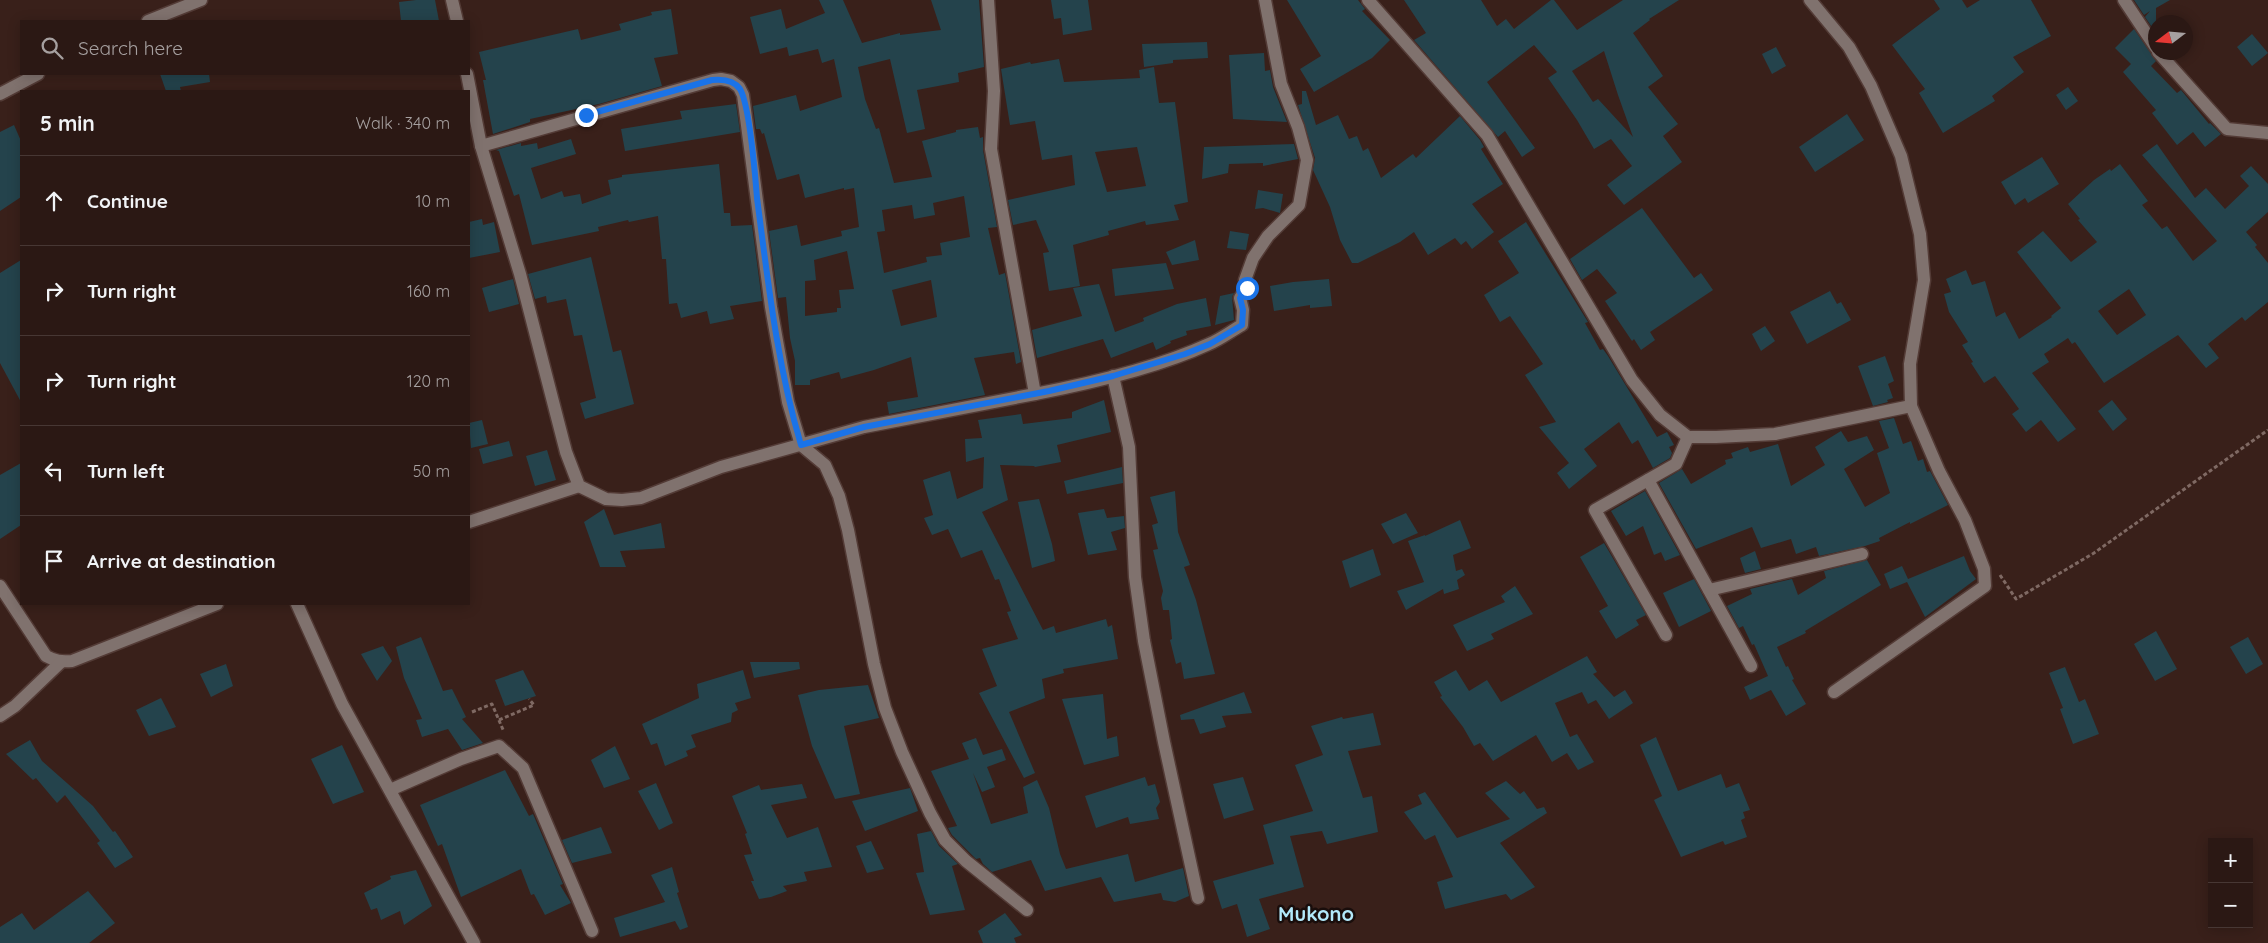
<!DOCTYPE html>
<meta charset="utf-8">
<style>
:root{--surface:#2b1814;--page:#33211d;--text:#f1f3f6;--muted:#a6a0a0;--line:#473734}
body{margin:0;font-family:Quicksand,sans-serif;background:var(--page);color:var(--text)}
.controls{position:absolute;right:15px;bottom:15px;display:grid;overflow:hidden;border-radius:0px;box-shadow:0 2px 12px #0003}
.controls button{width:45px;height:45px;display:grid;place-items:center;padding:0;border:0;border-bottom:1px solid var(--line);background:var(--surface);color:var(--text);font:25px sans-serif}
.compass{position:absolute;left:2148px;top:15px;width:45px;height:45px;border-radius:50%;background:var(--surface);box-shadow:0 2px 12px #0003;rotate:254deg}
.stop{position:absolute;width:15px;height:15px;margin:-11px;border:4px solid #1a73e8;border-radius:50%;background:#fff}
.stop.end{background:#1a73e8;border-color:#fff;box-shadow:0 1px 5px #0008}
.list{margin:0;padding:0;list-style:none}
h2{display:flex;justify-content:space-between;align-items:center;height:65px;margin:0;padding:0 20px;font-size:21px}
h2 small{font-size:16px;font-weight:400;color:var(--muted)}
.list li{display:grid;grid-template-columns:32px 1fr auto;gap:15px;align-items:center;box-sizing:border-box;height:90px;padding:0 20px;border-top:1px solid var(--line)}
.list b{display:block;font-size:19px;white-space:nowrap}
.list em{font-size:16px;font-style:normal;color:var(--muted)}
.icon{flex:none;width:28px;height:28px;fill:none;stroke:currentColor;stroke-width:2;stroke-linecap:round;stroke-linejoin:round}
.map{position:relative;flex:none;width:2268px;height:943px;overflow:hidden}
.search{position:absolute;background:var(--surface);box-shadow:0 2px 12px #0003;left:20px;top:20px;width:450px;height:55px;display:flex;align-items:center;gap:12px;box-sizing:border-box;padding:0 18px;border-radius:0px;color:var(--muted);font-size:19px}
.panel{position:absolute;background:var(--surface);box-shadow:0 2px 12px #0003;left:20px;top:90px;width:450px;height:515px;border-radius:0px}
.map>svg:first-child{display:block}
</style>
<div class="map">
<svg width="2268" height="943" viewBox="0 0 2268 943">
<rect width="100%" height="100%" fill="#39201a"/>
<!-- building -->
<g fill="#24434c" fill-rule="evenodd">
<polygon points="416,0 435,0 439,21 401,21 399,2"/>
<path d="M819,0h24l19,43 38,-10v2l41,-5 -10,-30h48l5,67 -26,6 1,9 -42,8 8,39 -18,4 -17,-74 -32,8 7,32 11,30 3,-1 15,55 38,-6 -10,-36 34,-9v-2l22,-3 2,11 3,-1v13l14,77 -9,1 11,47 6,-2 16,89 -5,2 -2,-12 -40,6 11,37 -96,19 -2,-12 31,-5 -7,-40 -37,13 -33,9 -2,-7 -29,8v5h-15v-24l-5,-23 -4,-41 -8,1 -9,-67 28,-6 4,21 41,-10 -1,-5 18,-4 -5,-39 -10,2v-2l-39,10 -6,-24 -22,6 -13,-47 -2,1 -2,-5h-4l-3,-23 43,-11 4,16 42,-14 -8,-38 -12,4 -4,-14 -29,7 -2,-9 -27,7 -10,-37 31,-8 5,20 39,-16zM964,196l6,41 -30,6 2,12 -16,2 1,5 -43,11 -7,-41 8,-1 -3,-21 30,-5 2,14 21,-4 -2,-12zM847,251l7,38 -15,1 2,18h-4v4l-32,4v-35l11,-1 -2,-20zM931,280l6,37 -36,9 -9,-36z"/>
<polygon points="1051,0 1088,0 1092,30 1063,35 1061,18 1054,19"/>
<polygon points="1287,0 1358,0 1365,9 1362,11 1390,40 1372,58 1314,92 1300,69 1321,56"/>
<path d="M1404,0h77l16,26 9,-7 8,10 37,-29h3l23,30 46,-30h56l-30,19 1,1 -17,13 30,43 -15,11 30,37 -15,12 19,26 -58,43 -17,-20 25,-19 -21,-27 -17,10 -17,-29 -29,-42 9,-6 -23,-27 -47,37 48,66 -13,9 -17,-26 -7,6 -84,-97 12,-7zM1604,51l14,44 15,42 -35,-38 -5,3 -21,-31z"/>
<polygon points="1934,0 1962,0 1967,8 1980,0 2031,0 2051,36 2013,57 2024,72 1992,96 1995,101 1943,133 1919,93 1925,89 1892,45 1940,9"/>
<polygon points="2134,0 2170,0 2156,8 2156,33 2145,17 2150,11 2144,15"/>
<polygon points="671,9 678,54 654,58 662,86 599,104 530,119 530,122 493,134 483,80 486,80 479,52 578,29 581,40 621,30 619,24 652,15 651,12"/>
<polygon points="2134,29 2156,61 2151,66 2177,93 2181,90 2209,124 2210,123 2221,134 2205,147 2193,132 2177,145 2152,113 2156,110 2123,72 2131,64 2115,48"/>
<polygon points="2252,34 2268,53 2252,66 2237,47"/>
<polygon points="1207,42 1208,58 1173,60 1173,63 1144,67 1142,44"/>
<polygon points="1776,47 1786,66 1772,74 1762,54"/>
<polygon points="1264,53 1265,71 1270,70 1273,87 1287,122 1233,119 1229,55"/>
<path d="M1059,59l5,23 76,-4 -1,-8 15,-3 5,36 16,-1 13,100 -14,3 5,15 -33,5 -1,-4 -37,10 1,4 -36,10 7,41 -31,5 -6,-38 6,-1 -13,-32 -23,5 -5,-25 67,-15 -3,-30 -30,5 -7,-39 -25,4 -9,-56 29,-7 1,2zM1137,147l9,39 -39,6 -12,-40z"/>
<polygon points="160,74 209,74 210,82 180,87 181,91 166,91"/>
<polygon points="2068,87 2078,101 2066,110 2056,95"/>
<polygon points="1302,91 1306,91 1316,125 1338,115 1349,139 1357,136 1363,151 1368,148 1381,178 1413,154 1416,158 1460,116 1480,140 1484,147 1481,149 1503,184 1472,204 1494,232 1472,249 1466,241 1461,245 1455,238 1428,255 1414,232 1400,242 1358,263 1352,263 1340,240 1330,207 1313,170 1315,158 1298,105 1302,104"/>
<polygon points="736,104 740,132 625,151 621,129 682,119 680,111"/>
<polygon points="1847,114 1864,140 1815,172 1799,147"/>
<polygon points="14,125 21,141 21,197 0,211 0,132"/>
<polygon points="571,139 576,154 531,168 541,199 562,191 564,197 580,194 582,204 611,194 608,180 622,177 622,175 719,164 724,213 730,213 731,226 752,225 762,301 730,306 734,319 710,324 707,311 681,318 677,303 669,304 666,259 662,259 658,216 629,222 628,220 598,227 599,231 532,245 519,194 514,196 499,151 496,150 521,143 521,146 537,143 538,149"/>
<polygon points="1294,144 1298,159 1263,166 1263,163 1229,164 1228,173 1202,179 1204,147"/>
<path d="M2157,144l38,54 11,-10 19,21 24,-23 -9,-10 11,-10 17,18v28l-22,20 11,13 -2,2 13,16v39l-23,19 -3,-4 -34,27 11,14 -13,10 -28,-33 -74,48 -29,-41 -3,2 -4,-6 -24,16 5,8 -17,11 44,56 -18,13 -17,-22 -15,12 -14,-18 7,-5 -24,-33 -11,7 -13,-20 2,-1 -11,-17 6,-3 -19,-30 -5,-18 7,-2 -5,-13 20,-9 6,15 13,-4 11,36 9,-5 14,27 33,-22 -1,-1 10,-8 -44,-56 26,-21 28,31 26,-20 -19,-22 2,-1 -12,-15 26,-24 16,-11 1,2 9,-7 28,37 -6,4 20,24 5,-3 26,35 24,-20 -75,-86zM2129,289l17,26 -29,20 -19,-24z"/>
<polygon points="2042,157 2059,184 2028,203 2025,198 2015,205 2001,182"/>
<polygon points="1258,190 1283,194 1280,213 1263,208 1255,209"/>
<polygon points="1642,208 1694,278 1701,273 1713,290 1650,332 1655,340 1641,350 1634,339 1632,341 1605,301 1617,293 1597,269 1582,280 1570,259"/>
<polygon points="482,219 483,225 494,222 500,252 469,258 469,222"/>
<polygon points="1526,222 1588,322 1585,323 1600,350 1603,349 1608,356 1657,437 1667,432 1674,445 1669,447 1672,453 1670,458 1653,468 1638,440 1632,444 1619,422 1584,449 1597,466 1569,489 1557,473 1569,463 1539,427 1556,422 1525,375 1543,364 1510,316 1500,322 1484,295 1519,273 1498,241"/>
<polygon points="1230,231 1249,234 1246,250 1227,248"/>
<polygon points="1195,240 1199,260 1172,265 1166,252"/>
<polygon points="591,257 613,352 621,350 634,404 585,419 580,403 596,398 582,335 574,336 566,299 547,303 546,296 535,299 528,274"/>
<polygon points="21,260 21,402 0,363 0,273"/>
<polygon points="1166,263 1174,289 1115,296 1112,269"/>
<polygon points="513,279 519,304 489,312 482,288"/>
<polygon points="1329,279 1332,306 1310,308 1310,305 1274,311 1270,286 1293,282"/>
<polygon points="1099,284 1115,332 1144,321 1143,318 1177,304 1206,298 1211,326 1186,331 1187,335 1170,341 1171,343 1156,350 1153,342 1111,358 1103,339 1037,358 1032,330 1082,316 1073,288"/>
<polygon points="1830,291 1837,304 1841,302 1851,320 1807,344 1790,312"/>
<polygon points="1234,293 1232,297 1234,320 1215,325 1220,296"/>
<polygon points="1765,326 1775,341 1761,351 1752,334"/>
<polygon points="1885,356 1894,381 1888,384 1893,398 1887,400 1888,402 1873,406 1858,366"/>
<polygon points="1104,400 1111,432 1057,445 1061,462 1035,467 1034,466 1000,465 1008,500 982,512 1043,630 1054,626 1056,633 1106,619 1108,627 1112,625 1118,659 1063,669 1064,673 1042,679 1045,698 1009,712 1035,773 1024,778 979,693 997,686 982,649 1018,639 1007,612 1011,611 999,579 995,580 982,550 961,558 948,529 932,535 924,518 933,515 923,480 950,471 957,499 983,488 984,457 966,462 965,439 982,438 978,420 1021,414 1023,424 1072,418 1072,412"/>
<polygon points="2112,400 2127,419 2113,431 2098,411"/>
<polygon points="1894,418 1903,444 1911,441 1918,461 1923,459 1927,472 1930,471 1948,505 1910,524 1910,522 1879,538 1880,541 1865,546 1819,556 1816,547 1796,554 1791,539 1761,548 1752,527 1696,549 1659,483 1682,469 1691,484 1726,464 1725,460 1733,458 1731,453 1748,447 1750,452 1778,444 1791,486 1825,465 1815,447 1841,431 1848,442 1867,436 1874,450 1844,469 1865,507 1890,493 1877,453 1889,448 1879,421"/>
<polygon points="482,420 488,444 471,448 469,423"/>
<polygon points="509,441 513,456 483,464 479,449"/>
<polygon points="547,450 556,480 535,486 526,456"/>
<polygon points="21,463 21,525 0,539 0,475"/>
<polygon points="1122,467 1123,483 1067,494 1064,481"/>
<polygon points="1175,491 1178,532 1190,565 1184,567 1196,600 1215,674 1184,679 1181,662 1176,664 1170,640 1172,639 1169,610 1163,610 1161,598 1163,591 1153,550 1158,549 1152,525 1158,523 1150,497"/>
<polygon points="1645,491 1680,555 1665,561 1661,552 1654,555 1643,526 1626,536 1611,511"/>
<polygon points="1039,499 1052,544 1055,561 1032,568 1018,502"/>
<polygon points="604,509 614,535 661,523 665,548 620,551 626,567 600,567 584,522"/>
<polygon points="1104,509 1107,518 1124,516 1125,528 1111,532 1117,550 1088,555 1078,513"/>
<polygon points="1406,513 1418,533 1393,544 1381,524"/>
<polygon points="1460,520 1471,548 1453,555 1456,571 1462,569 1465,575 1457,580 1459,589 1444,594 1443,589 1406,610 1397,591 1424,582 1408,541 1425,535 1425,536"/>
<polygon points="1604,543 1646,615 1636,620 1639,625 1616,639 1599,611 1608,606 1580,557"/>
<polygon points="1373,549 1381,575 1350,588 1342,561"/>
<polygon points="1755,551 1761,569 1745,573 1740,558"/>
<polygon points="1964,556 1970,571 1976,579 1925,617 1907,582 1890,589 1884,574 1902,566 1908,579"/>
<polygon points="1867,560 1881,585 1805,631 1806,633 1777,647 1786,667 1788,666 1794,679 1792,680 1806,704 1786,716 1771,690 1750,700 1744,687 1768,676 1754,644 1752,645 1743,626 1739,628 1727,606 1752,594 1750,589 1792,579 1798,595 1826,578 1824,571"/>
<polygon points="1694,579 1711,611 1679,627 1663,593"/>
<polygon points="1515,586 1533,614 1491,634 1494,639 1467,651 1453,625 1505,602 1501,596"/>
<polygon points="2156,631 2177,669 2155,681 2134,644"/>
<polygon points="421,637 443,691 452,689 466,717 462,719 483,743 462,750 448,729 422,737 416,720 422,719 404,678 396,647"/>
<polygon points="2248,637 2263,664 2246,674 2230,647"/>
<polygon points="383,646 392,661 377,681 361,654"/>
<polygon points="1587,656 1597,672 1593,674 1614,697 1625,690 1633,703 1609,719 1596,700 1588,704 1582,692 1555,703 1570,737 1577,734 1594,762 1578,770 1567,753 1552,762 1536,735 1493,761 1480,743 1474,746 1463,727 1440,697 1442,696 1434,682 1456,670 1469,691 1487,680 1501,702"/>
<polygon points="750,662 799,662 800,669 754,678"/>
<polygon points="226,664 233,686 211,697 200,674"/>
<polygon points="2065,667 2079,702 2085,699 2099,734 2073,744 2060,709 2063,708 2049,673"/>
<polygon points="523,670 536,696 505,706 495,680"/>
<polygon points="743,670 751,698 735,703 738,710 732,713 731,722 691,735 696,747 686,751 688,756 665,766 657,743 651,745 642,724 699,698 697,684"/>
<polygon points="868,685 879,718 844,726 860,794 835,799 812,746 798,695 819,690"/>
<polygon points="1244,692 1252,713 1222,716 1226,727 1200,734 1194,719 1181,720 1180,715"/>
<polygon points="1103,694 1107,739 1117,736 1119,756 1084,765 1062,699"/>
<polygon points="161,698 176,727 149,736 136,710"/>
<polygon points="1373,713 1381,745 1348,751 1363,798 1372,796 1378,832 1327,844 1322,831 1290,836 1304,887 1259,899 1270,929 1247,937 1237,904 1222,909 1213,881 1274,864 1263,825 1313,811 1295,765 1323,755 1311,726 1342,717 1343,719"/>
<polygon points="1656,737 1678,791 1721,774 1726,788 1739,783 1750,810 1743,812 1745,818 1741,820 1747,837 1725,845 1723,841 1681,857 1654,800 1662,796 1640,745"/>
<polygon points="976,738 983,755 1002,749 1006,760 987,767 995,787 982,792 973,773 991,824 1028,813 1023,787 1037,780 1049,808 1060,854 1066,869 1128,854 1135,882 1183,868 1189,896 1175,902 1163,900 1161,893 1114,902 1101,877 1045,891 1031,860 992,872 983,864 980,858 976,859 952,835 948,828 957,826 931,771 969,759 962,743"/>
<polygon points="30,740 42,761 93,806 113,832 115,831 133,857 115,868 97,843 100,841 65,795 57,803 36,778 33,780 6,754"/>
<polygon points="342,745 364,792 333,804 311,759"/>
<polygon points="615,746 630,779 604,788 591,760"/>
<polygon points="505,770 529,816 533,814 563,884 560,885 571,903 545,915 534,894 531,895 521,869 461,897 442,844 438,846 420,805"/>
<polygon points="1145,777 1148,786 1155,784 1160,802 1156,808 1159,819 1130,824 1128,817 1096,828 1085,796"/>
<polygon points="1243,777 1254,810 1224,819 1213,784"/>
<polygon points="1506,781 1520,794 1524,791 1537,809 1544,807 1547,813 1500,843 1535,887 1511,900 1506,894 1445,909 1437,882 1453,877 1435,835 1425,840 1404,812 1422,804 1418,795 1425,792 1457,838 1510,819 1485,793"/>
<polygon points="656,783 673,823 659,830 638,791"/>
<polygon points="802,784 807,798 771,805 787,838 818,827 832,867 804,872 807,881 783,886 787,891 771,897 759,899 751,881 754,881 744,855 752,854 745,834 747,833 732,796 759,785 761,790"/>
<polygon points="910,788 918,811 865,831 852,801"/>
<polygon points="601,827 612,853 572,863 562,840"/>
<polygon points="931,831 939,846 958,864 952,866 965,910 930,915 916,873 924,872 917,834"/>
<polygon points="871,841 884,869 867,873 856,846"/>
<polygon points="672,867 679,892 677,893 688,927 680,930 675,921 620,937 614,918 665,902 651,875"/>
<polygon points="416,870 432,906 404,925 400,911 381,920 377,908 371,910 364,893 391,879 390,876"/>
<polygon points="88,891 115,923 89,943 0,943 0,927 22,913 34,930"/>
<polygon points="1005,913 1022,935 1014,938 1016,943 983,943 978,931"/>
</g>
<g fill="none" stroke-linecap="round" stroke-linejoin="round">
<defs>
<g id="minor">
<polyline points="452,0 457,21"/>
<path d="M988,0l6,91 -3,58 44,245c57,-11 122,-26 174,-50 12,-5 22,-13 33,-19l1,-15 -3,-12 7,-10 -2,-8 8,-22 15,-22 31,-31 8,-45 -9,-33 -17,-43 -16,-84"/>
<polyline points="1368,0 1487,135 1632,380 1660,415 1688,437 1716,437 1775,434 1911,406"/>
<polyline points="1810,0 1849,47 1871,86 1901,156 1920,234 1924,280 1910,364 1911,406 1939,471 1965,520 1984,569 1985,586 1834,692"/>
<polyline points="2124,0 2156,48"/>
<polyline points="148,21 201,0"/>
<polyline points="2158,52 2227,129 2268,133"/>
<polyline points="467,74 481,146 520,274 566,452 579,486 606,499 622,500 641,498 721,467 864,427 1035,394"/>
<polyline points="0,94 38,74"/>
<polyline points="481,146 713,80 721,79 731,81 739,87 743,95 771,307 788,402 801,445 825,465 839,496 848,530 874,664 885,708 902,752 930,813 945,840 966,861 1027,910"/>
<polyline points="1113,376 1129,447 1135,577 1144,641 1164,742 1198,898"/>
<polyline points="1648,480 1751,666"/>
<polyline points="469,522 579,486"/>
<path d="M0,586l46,70c9,5 15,6 26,5l145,-57"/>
<polyline points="1709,590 1862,554"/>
<polyline points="297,604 342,704 474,943"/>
<polyline points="1666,635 1595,510 1676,464 1688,437"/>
<polyline points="0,716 15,706 61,662"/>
<polyline points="390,790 461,759 499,746 523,768 592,931"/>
</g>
</defs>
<!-- minor casing -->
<use href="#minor" stroke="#533b36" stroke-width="15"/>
<!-- path -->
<g stroke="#7f6963" stroke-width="3" stroke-dasharray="4 2.5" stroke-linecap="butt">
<polyline points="2000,575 2016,599 2094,553 2268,430"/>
<polyline points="472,712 492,704 504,732"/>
<polyline points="499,720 534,705 529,699"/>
</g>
<!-- minor -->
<use href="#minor" stroke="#80726e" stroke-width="12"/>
</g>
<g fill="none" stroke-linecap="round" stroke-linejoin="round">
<!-- route -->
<path stroke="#1a73e8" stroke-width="6" d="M586,115l126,-35c10,-1 22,0 28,9 10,17 15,85 17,109 11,83 20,167 44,247l63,-18 185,-36 64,-15 72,-22 25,-10 32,-19 1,-15 -3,-12 7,-10"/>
</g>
<g text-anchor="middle" stroke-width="5" stroke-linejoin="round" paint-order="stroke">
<!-- quarter labels -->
<g font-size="20" font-weight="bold" fill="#b2e8f9" stroke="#190d0b">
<text x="1316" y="921">Mukono</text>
</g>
</g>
</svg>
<div class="controls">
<button>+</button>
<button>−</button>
</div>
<svg class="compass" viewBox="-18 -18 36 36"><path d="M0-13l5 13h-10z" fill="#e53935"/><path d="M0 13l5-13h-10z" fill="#a6a0a0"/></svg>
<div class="stop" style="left:1247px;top:288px"></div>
<div class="stop end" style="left:586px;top:115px"></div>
<div class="search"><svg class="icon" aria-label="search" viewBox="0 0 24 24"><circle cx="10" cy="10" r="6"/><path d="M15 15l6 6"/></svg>Search here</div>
<section class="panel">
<h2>5 min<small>Walk · 340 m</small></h2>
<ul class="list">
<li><svg class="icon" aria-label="ahead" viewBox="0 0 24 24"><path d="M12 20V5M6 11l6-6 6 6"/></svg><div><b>Continue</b></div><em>10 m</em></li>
<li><svg class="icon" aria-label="right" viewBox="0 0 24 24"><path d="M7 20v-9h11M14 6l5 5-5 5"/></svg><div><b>Turn right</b></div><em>160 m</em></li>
<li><svg class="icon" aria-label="right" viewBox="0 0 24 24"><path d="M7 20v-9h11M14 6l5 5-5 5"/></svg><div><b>Turn right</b></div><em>120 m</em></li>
<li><svg class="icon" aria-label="left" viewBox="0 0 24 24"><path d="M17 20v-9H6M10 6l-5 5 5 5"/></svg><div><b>Turn left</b></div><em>50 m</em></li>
<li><svg class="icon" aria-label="arrive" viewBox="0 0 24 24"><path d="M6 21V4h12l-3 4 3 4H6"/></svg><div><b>Arrive at destination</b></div></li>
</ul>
</section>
</div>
